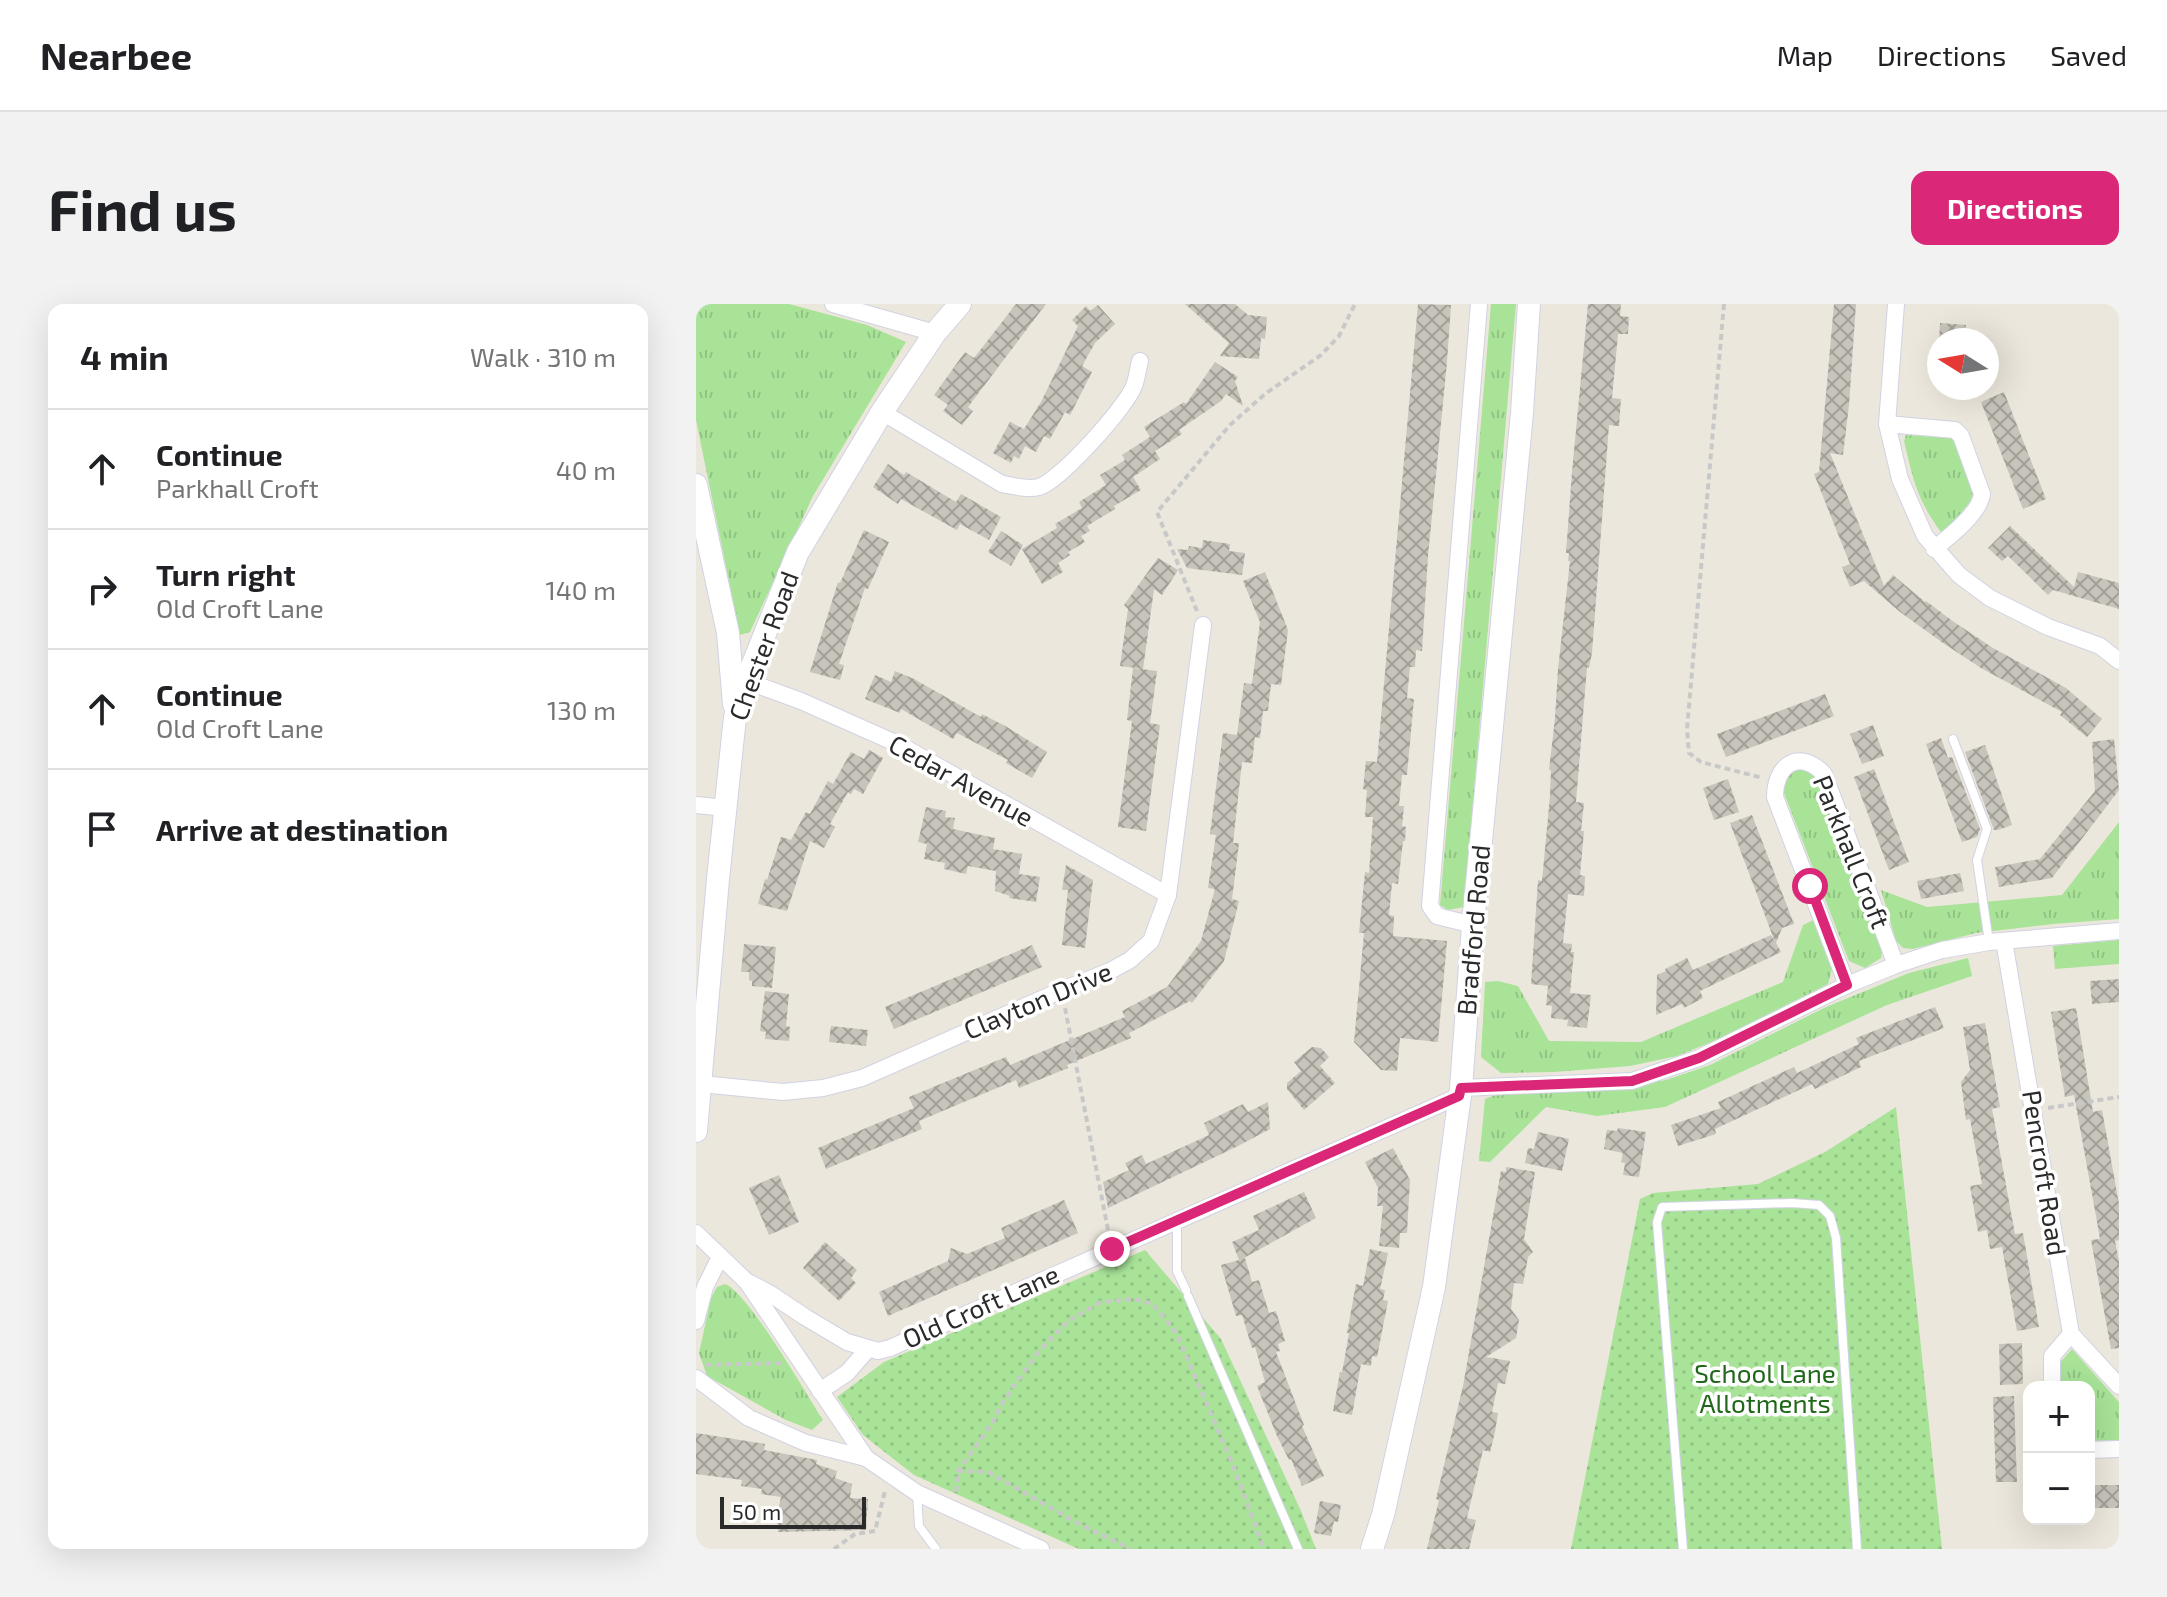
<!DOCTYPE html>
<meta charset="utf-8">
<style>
:root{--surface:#fff;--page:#f2f2f2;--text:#202124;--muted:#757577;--line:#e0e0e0;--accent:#db2777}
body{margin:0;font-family:"Exo 2",sans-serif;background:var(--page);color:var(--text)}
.controls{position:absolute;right:24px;bottom:24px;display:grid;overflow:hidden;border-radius:16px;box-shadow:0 8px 32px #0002}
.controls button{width:72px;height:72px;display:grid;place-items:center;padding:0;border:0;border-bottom:2px solid var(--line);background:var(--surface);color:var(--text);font:40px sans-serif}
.compass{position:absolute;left:1231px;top:24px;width:72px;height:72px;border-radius:50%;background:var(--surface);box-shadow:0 8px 32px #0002;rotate:281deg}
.scale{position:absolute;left:24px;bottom:20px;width:146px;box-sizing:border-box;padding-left:8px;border:4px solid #2a2a2a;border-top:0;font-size:22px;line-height:28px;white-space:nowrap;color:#2a2a2a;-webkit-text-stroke:6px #fff;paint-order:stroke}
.stop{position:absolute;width:24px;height:24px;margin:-18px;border:6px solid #db2777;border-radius:50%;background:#fff}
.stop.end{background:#db2777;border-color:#fff;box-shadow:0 2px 8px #0008}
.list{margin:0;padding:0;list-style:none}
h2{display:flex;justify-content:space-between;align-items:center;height:104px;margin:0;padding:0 32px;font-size:34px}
h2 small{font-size:26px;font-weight:400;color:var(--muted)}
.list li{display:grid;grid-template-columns:52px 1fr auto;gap:24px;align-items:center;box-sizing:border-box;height:120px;padding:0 32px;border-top:2px solid var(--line)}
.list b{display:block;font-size:30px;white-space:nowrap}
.list p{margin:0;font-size:26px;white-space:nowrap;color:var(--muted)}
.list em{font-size:26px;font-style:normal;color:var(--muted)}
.icon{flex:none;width:44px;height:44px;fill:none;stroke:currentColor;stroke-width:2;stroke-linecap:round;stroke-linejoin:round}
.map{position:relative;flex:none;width:1423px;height:1245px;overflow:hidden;border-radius:16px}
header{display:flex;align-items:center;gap:48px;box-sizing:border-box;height:112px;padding:0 40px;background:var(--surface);border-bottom:2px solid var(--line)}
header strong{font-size:38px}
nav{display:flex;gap:44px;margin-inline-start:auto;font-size:28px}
.intro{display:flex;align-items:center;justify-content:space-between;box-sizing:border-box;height:192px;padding:0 48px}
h1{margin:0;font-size:56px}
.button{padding:20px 36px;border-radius:16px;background:var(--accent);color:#fff;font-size:28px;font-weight:700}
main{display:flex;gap:48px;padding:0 48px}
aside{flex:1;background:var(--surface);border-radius:16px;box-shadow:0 8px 32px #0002}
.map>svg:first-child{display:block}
</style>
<header>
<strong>Nearbee</strong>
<nav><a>Map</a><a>Directions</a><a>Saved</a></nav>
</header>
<div class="intro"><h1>Find us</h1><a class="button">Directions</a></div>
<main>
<aside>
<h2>4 min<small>Walk · 310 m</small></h2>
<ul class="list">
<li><svg class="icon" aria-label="ahead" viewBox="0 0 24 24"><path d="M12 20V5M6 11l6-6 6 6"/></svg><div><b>Continue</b><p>Parkhall Croft</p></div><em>40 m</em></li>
<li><svg class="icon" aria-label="right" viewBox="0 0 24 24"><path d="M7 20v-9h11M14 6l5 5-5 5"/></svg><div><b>Turn right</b><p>Old Croft Lane</p></div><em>140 m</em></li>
<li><svg class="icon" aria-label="ahead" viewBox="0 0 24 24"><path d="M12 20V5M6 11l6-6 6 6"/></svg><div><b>Continue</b><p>Old Croft Lane</p></div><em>130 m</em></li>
<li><svg class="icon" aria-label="arrive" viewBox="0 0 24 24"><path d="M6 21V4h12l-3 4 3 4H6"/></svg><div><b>Arrive at destination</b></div></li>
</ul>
</aside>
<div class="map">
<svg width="1423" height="1245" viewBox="0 0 1423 1245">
<defs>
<pattern id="grass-tufts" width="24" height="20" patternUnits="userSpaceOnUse" patternTransform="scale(2)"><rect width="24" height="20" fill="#a8e398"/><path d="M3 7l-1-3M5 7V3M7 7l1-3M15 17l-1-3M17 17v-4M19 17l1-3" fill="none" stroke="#91c383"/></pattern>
<pattern id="park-dots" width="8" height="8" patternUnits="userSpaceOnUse" patternTransform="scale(2)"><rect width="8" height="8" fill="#a8e398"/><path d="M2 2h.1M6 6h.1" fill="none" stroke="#91c383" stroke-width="1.8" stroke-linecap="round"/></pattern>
<pattern id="building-cross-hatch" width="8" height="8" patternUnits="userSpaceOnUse" patternTransform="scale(2)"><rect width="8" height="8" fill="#c7c4bb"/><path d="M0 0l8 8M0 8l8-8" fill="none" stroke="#a29f98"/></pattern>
</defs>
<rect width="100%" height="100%" fill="#ece7dc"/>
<!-- grass -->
<g fill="url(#grass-tufts)">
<polygon points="0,0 93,0 171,21 210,38 117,192 54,328 44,331 0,116"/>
<polygon points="795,0 820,0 768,603 752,606 744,601"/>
<path d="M1210,131l47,3 20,55 -3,9 -24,28 -5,2c-24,-32 -28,-53 -37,-91z"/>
<polygon points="1101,464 1121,471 1187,642 1185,654 1169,664 1153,657 1086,484 1090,471"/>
<polygon points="1423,518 1423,615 1357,620 1280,629 1217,645 1207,644 1200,637 1185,586 1231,603 1366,591"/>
<polygon points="1120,615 1137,661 1132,680 1025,734 981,752 934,762 858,768 805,769 785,753 789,678 802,677 822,682 853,737 945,738 1087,678 1107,621"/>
<polygon points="1423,636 1423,660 1359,665 1357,642"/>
<polygon points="1272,654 1276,672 1191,701 969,803 901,812 850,803 794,858 783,857 789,795 804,789 901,787 970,776 1014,761 1130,703 1213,669"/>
<path d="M29,980c23,8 81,110 98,136l-11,10 -26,-10 -79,-44 -8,-23 12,-55 6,-11z"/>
<polygon points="1376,1045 1423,1098 1423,1136 1393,1137 1393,1083 1361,1083 1361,1062"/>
</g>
<!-- park -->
<g fill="url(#park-dots)">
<polygon points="1200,803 1246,1245 875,1245 944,895 957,889 1062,880 1129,848"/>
<polygon points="449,946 525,1035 605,1207 620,1245 383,1245 218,1171 167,1131 141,1093 188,1058"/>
</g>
<!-- building -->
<g fill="url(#building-cross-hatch)">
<polygon points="320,0 350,0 272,103 277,107 266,121 247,107 252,101 238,91 269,48 278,54"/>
<polygon points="489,0 539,0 552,11 571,13 569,35 565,34 563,55 524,52 533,39"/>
<polygon points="722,0 755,1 751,58 732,252 726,347 720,346 719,363 714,363 711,394 718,395 711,471 706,471 703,502 708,502 706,522 710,523 709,537 707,537 702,580 696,579 693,611 698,612 697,632 751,637 742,738 704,734 701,767 685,766 658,738 668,629 663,629 669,568 673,569 677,513 669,513 671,486 667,485 670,457 681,458"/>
<polygon points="892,0 925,0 924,12 933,13 932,30 922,30 916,94 925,95 923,122 913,121 896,349 893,364 891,363 880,498 888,499 885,527 888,527 884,571 889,572 888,592 872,590 867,639 876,640 875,648 878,648 874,689 895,691 891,724 871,722 872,716 855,714 856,702 850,701 852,682 835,680 842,576 846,577 854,492 855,466 853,466 859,414 862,365 874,257 872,257 873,249 870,249 876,168"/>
<polygon points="1138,0 1160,0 1153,101 1147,151 1134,149 1188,282 1197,271 1229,298 1230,297 1258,318 1297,344 1370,384 1406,415 1391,433 1364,411 1366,408 1285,364 1247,339 1204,308 1168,277 1154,283 1146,263 1154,260 1118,170 1123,168"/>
<polygon points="402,1 419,20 399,39 386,62 396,68 374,111 369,108 354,135 348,132 340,148 329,142 323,155 318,152 315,159 297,149 314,118 328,125 345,98 382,22 376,16 390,2 394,7"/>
<polygon points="1244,19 1270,21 1268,36 1243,36"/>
<polygon points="519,58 542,73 539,77 547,102 530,90 525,97 483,126 486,130 459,147 464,155 437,173 445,186 418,202 419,205 391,222 394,227 385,232 389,238 372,248 374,251 362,259 367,268 346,280 326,245 361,224 359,220 386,204 383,198 410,181 404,171 429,156 426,151 454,133 448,123 488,98 490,100"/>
<polygon points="1308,88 1350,195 1327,205 1285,98"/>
<polygon points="192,160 208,171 210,168 260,198 265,190 305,213 293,236 264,220 261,226 205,195 202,200 177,183"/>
<polygon points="1314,222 1378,283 1382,268 1423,279 1423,305 1357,286 1352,291 1312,252 1306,257 1292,244"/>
<polygon points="168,226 193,238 172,285 169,284 143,360 148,361 144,376 114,368 142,278 144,279"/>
<polygon points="305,227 327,241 315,262 292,248"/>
<polygon points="507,236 534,240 533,247 549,249 546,271 491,264 481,245 492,246 493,242 506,244"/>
<polygon points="462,254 482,266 466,291 458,285 447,365 424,362 432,305 428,301"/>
<polygon points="569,268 592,326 585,381 575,380 572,407 567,407 564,434 559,433 556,459 546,458 537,539 543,539 536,595 543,597 528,657 496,699 494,697 433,729 435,734 371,761 372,764 323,784 320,776 223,817 213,793 310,753 314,761 429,713 426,707 471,683 505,637 519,585 512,584 520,531 514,530 527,429 541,431 548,379 556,380 564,318 547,277"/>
<polygon points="437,364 461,367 454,419 464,421 450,527 422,523 436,417 431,416"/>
<polygon points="199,367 218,375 285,413 286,410 311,423 351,448 336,474 310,459 312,456 261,429 257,435 205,405 204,409 169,395 179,371 195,378"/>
<polygon points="1129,390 1138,412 1030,453 1021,430"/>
<polygon points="1177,421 1188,452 1166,460 1154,430"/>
<polygon points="1245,434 1252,454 1256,453 1284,525 1281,533 1266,538 1230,440"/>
<polygon points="1418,435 1423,486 1356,574 1303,583 1299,563 1344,555 1399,487 1396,438"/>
<polygon points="1289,441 1316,521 1302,526 1298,526 1269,448"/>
<polygon points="173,446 187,454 167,490 158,485 155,490 152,488 134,520 139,523 128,544 114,537 91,607 62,600 69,575 71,576 85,533 95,536 110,508 114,510 132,477 137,480 155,448 168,455"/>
<polygon points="1178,465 1213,558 1193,566 1158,473"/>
<polygon points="1032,475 1043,508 1018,516 1007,484"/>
<polygon points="230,503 250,507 249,513 259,514 257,525 299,534 297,545 326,550 323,570 344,573 340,598 313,594 314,592 299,587 300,567 272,562 270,570 248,565 249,559 228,555 231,540 222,538"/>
<polygon points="1056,511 1098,620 1086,624 1080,639 1085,648 1004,687 1007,694 988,704 986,700 960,711 961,671 970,667 969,665 991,654 997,666 1075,631 1079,638 1034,519"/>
<polygon points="370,561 397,576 389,644 366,641 372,586 366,586"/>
<polygon points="1264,569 1268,587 1225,595 1221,577"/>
<polygon points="48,640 80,643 76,684 56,682 56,677 53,676 53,668 45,668"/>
<polygon points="336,641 346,663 198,725 189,703"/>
<polygon points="1423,675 1423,698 1396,700 1394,677"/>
<polygon points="69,687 93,690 90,722 94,723 93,737 69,735 70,728 64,727"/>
<polygon points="1239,703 1248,724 1163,757 1165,763 1119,785 1116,780 1019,825 1020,830 982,842 975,821 1025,804 1022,798 1098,763 1101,769 1163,740 1160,734"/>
<polygon points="1380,704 1397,808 1406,806 1423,900 1423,936 1419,937 1423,957 1423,1044 1415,1045 1395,936 1404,935 1400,912 1378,791 1369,793 1355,708"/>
<polygon points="1289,719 1304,803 1296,805 1319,930 1327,929 1343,1023 1321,1027 1306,943 1294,945 1291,926 1282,928 1274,882 1286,880 1274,815 1270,816 1265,778 1274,766 1267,723"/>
<polygon points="135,722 172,726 170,742 133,738"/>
<polygon points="616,743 625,744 633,753 624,762 639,779 608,806 591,785 591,779 605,767 598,758"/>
<polygon points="572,798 574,825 540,843 412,904 407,878 433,866 429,859 446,851 450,860 513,831 508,819 547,800 552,808"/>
<polygon points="218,804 226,825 130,865 122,844"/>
<polygon points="922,824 950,828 943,873 927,871 929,859 925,858 927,849 908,845 911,826 921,827"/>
<polygon points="842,828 873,835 866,867 829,859 832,844 838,845"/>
<polygon points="697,844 714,876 711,929 704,929 703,944 683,942 687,902 681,902 682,884 669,858"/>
<polygon points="810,863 839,868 828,935 837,948 832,953 827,980 818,979 815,1005 823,1016 820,1034 790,1053 814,1057 809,1080 802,1079 796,1108 802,1109 799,1128 794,1148 787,1146 771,1214 780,1216 773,1245 731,1245 743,1196 740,1195 767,1082 805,867 810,868"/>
<polygon points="83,871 103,918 73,931 53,884"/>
<polygon points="608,888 620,914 546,955 549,954 556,978 563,976 573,1009 580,1007 589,1037 582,1040 584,1047 580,1048 608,1121 606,1122 628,1172 606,1182 595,1155 593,1156 581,1132 561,1082 569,1078 559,1043 556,1044 546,1011 540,1012 525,961 543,956 536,938 563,926 557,912"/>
<polygon points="368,896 382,929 192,1012 183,988 252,957 255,944 271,950 309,934 305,924"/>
<polygon points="129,938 161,966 155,974 160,979 143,997 107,964"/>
<polygon points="674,945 692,949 684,985 689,986 687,996 692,997 681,1053 676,1052 675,1062 665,1060 656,1111 637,1107 644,1068 646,1069 653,1029 651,1029 660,980 667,982"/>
<polygon points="1326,1039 1327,1080 1304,1081 1303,1040"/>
<polygon points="1318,1092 1321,1178 1300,1178 1297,1093"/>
<polygon points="0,1129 69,1140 68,1146 121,1156 120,1160 141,1167 139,1174 156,1180 154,1194 172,1195 170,1226 82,1228 81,1211 85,1193 65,1190 66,1185 45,1182 46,1176 0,1170"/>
<rect x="1393" y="1181" width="30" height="23"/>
<polygon points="624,1197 645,1201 642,1218 638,1217 635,1232 618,1229"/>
</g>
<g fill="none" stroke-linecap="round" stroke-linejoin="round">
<defs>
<g id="lane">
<polyline points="1257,435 1291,525 1281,556 1293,638"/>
<polyline points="481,917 481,967 490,986"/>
<polyline points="492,992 602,1245"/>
<polyline points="221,1189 223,1222 240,1245"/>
<polyline points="987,1245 961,918 966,903 1096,899 1123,901 1134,912 1140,934 1161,1245"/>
</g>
<g id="street">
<polyline points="137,0 239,29"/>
<polyline points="1200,0 1191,120 1204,175 1229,232 1263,271 1294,294 1352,323 1404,342 1423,357"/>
<path d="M186,108l120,72c12,2 25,6 37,3 21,-6 87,-80 95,-101 3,-8 4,-17 6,-25"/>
<path d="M1191,120l68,6 6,6 21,58c-2,19 -33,43 -48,55"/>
<polyline points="50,377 105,397 204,441 472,591"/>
<polyline points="0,501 30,504"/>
<polyline points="777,621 741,612 734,602 783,0"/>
<polyline points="1308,637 1375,1030 1423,1082"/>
<path d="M1151,681l-72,-188c0,-32 24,-49 49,-23l72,191"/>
<polyline points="5,780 87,788 127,784 166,774 366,686 414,667 434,656 455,637 472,591 507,321"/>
<polyline points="765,784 936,777 1003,754 1151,681 1200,661 1246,646 1293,638 1423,627"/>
<polyline points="0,929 50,977 73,989 109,1013 151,1038 182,1047 194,1044 763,792"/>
<polyline points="51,978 170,1154 221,1189 345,1245"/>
<polyline points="0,1017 9,983 24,953"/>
<polyline points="0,1074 53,1114 110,1139 170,1154"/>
<polyline points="1356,1083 1356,1052 1375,1030"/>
<polyline points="124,1087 151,1069 172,1045"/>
<polyline points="1393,1146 1423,1145"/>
</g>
<g id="secondary">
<polyline points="0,181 32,329 38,400"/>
<polyline points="0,827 22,575 39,413 50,377 102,248 186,108 239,29 264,0"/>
<polyline points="676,1245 687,1211 738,983 765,784 777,621 826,109 833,0"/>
</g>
</defs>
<!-- lane casing -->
<use href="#lane" stroke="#d1d2e3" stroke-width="10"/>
<!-- street casing -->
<use href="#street" stroke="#d1d2e3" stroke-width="18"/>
<!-- secondary casing -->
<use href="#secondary" stroke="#d1d2e3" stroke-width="24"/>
<!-- path -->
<g stroke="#c8c8c8" stroke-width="4" stroke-dasharray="6 4" stroke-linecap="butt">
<polyline points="1028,0 991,425 993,449 1005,458 1067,474"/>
<polyline points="501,307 461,208 534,121 569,90 625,51 643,32 659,0"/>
<polyline points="369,704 413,931"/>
<polyline points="1352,804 1423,793"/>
<polyline points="10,1061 86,1059"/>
<polyline points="262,1167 292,1168 385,1221 435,1245"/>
<polyline points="260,1188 262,1167 297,1118 304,1103 317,1083 343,1047 372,1017 405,998 438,995 457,1000 480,1028 537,1161 568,1245"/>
<polyline points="138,1245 159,1230 179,1227 189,1187"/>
</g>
<!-- lane -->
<use href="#lane" stroke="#fff" stroke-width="8"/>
<!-- street -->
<use href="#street" stroke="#fff" stroke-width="16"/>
<!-- secondary -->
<use href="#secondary" stroke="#fff" stroke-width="22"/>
</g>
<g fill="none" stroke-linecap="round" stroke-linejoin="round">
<!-- route -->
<polyline stroke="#db2777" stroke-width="10" points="416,945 763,792 765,784 936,777 1003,754 1151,681 1114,582"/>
</g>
<g text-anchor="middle" stroke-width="7" stroke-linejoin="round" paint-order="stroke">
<!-- street labels -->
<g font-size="26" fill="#2a2a2a" stroke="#fff">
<text transform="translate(68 342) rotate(-70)" y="9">Chester Road</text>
<text transform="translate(265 477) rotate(29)" y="9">Cedar Avenue</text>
<text transform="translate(1155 548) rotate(68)" y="9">Parkhall Croft</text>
<text transform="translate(778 626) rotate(-85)" y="9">Bradford Road</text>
<text transform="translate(342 697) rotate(-23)" y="9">Clayton Drive</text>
<text transform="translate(1348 869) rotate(81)" y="9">Pencroft Road</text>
<text transform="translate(285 1003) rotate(-24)" y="9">Old Croft Lane</text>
</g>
<!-- park labels -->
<g font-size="26" fill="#20671a" stroke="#fff">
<text x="1069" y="1079">School Lane<tspan x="1069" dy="30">Allotments</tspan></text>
</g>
</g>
</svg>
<div class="controls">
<button>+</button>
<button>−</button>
</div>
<svg class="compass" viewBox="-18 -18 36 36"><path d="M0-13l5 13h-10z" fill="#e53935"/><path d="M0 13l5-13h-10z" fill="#757577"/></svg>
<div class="scale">50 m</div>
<div class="stop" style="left:1114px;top:582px"></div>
<div class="stop end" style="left:416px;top:945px"></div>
</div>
</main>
